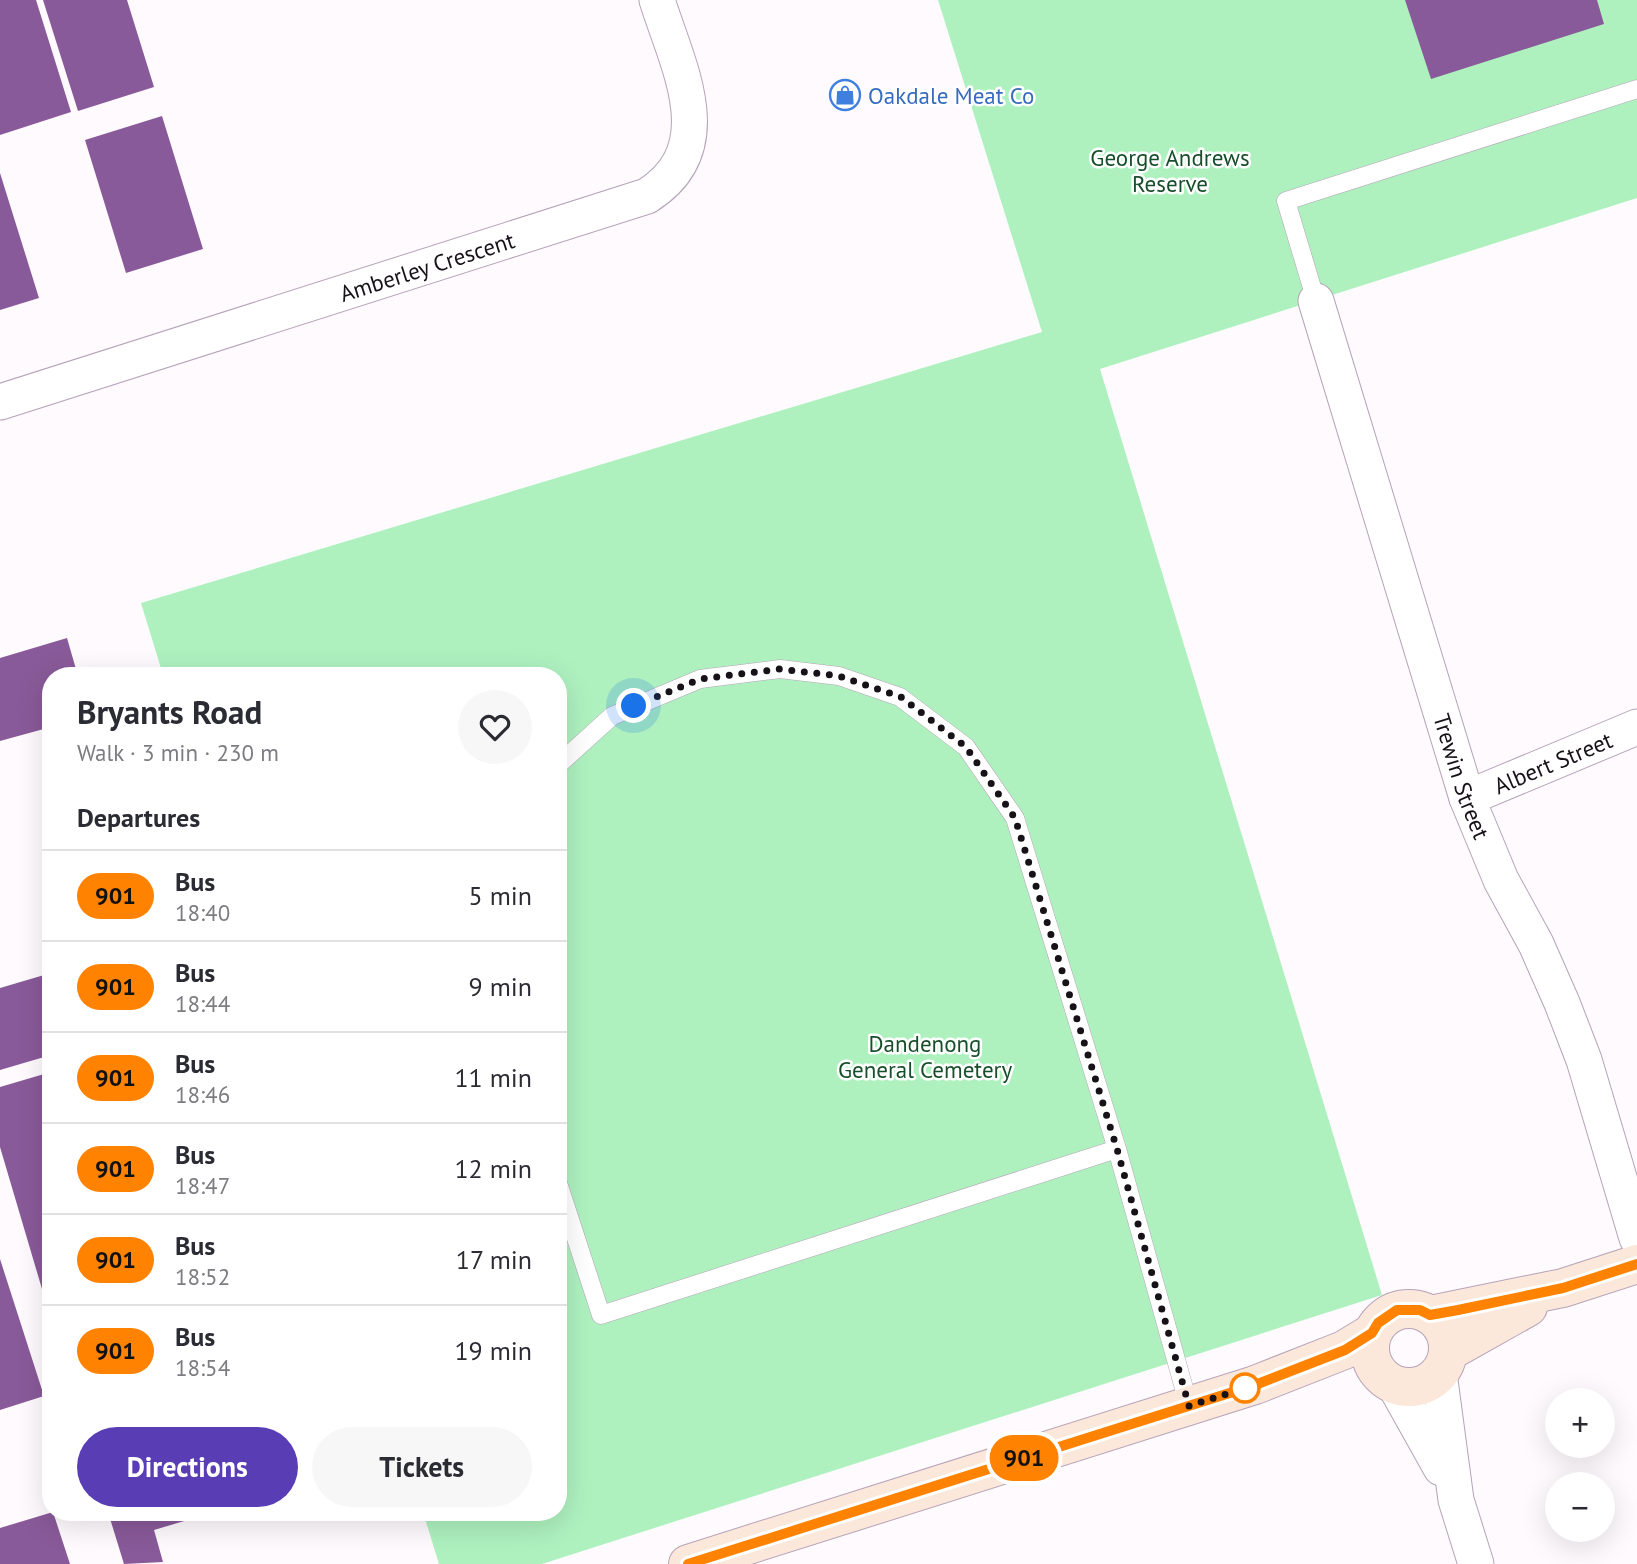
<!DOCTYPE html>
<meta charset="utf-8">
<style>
body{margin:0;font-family:"PT Sans",sans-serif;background:#f7f7f7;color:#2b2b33;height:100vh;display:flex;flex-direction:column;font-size:26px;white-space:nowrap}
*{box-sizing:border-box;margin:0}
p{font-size:23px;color:#7c7c81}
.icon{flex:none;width:38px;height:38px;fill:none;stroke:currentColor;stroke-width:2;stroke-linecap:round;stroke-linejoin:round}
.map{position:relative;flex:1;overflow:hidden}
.sheet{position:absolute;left:42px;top:667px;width:525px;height:854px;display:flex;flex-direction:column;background:#fff;border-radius:28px;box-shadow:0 7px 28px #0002}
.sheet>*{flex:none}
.badge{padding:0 14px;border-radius:23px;font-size:24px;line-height:46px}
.buttons{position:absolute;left:1545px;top:1388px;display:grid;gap:14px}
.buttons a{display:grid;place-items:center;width:70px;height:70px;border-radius:50%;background:#fff;box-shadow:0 7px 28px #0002;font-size:35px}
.you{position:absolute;width:35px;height:35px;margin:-18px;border:5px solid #fff;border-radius:50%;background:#1a73e8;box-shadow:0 0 0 10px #1a73e833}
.map>.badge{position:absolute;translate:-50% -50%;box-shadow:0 0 0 4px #fff}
h2{padding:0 35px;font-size:26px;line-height:63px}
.round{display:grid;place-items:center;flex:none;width:74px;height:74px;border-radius:37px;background:#f7f7f7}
.overview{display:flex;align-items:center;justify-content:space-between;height:119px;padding:0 35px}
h1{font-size:33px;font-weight:700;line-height:52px}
.action{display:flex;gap:14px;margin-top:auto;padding:14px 35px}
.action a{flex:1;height:80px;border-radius:42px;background:#593db5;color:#fff;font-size:28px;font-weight:700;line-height:80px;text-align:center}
.action a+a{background:#f7f7f7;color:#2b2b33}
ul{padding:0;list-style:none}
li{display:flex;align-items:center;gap:21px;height:91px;padding:0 35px;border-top:2px solid #e1e1e2}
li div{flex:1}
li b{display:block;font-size:26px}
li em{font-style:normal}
li .badge{min-width:77px;font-weight:700;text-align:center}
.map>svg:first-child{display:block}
.green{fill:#aef1bf}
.building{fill:#895a99}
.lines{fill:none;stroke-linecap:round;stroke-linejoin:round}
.lane-casing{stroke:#b6a3b9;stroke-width:19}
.street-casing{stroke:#b6a3b9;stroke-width:37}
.secondary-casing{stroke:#b6a3b9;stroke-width:40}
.lane{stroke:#fff;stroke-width:18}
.street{stroke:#fff;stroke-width:35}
.secondary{stroke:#fce8da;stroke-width:38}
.line-casing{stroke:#fff;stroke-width:16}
.line{stroke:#ff8200;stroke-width:10}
.walk{stroke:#171118;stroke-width:7;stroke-dasharray:0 12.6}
.stop-dot{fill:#fff;stroke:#ff8200;stroke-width:3.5}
.labels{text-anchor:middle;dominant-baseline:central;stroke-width:5;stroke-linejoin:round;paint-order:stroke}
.shop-label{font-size:23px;fill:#366cbe;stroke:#fff;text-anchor:start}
.park-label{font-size:23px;fill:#184f2b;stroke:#fff}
.street-label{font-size:23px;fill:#171118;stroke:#fff}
</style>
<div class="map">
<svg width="1637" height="1564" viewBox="0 0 1637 1564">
<rect width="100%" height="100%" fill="#fefafe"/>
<path class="green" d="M938,0H1637V198L1100,369L1382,1295L542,1564H439L423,1512H558V676L163,675L141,603L1042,332Z"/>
<path class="building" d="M0,0H36L71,112L0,135Z
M43,0H127L154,87L78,111Z
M1405,0H1597L1604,24L1431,79Z
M162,116L203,249L126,273L85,140Z
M0,173L39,298L0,310Z
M67,638L78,676H51V727L0,741V658Z
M150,668L152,676H126V675Z
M51,973V1055L0,1070V988Z
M51,1072V1316H50L0,1147V1087Z
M0,1259L44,1396L0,1410Z
M53,1512L70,1564H0V1528Z
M108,1512H211V1513L154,1530L163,1562L124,1564Z"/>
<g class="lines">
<g class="lane-casing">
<path id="lane" d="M1316,301L1286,201L1637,89
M558,765L612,716L700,679L780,669L839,676L900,697L966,747L1015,818L1117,1149L1189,1406
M558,1183L601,1315L1117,1149"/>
</g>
<g class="street-casing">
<g id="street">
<path id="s1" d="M1316,301L1467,798L1501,880L1536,944L1562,1003L1584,1060L1637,1238"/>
<path id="s2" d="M0,402L647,196C723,148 678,67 657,0"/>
<path id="s3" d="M1467,798L1637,727"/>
<path d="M1439,1373L1456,1500L1476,1564"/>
<path d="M1394,1384L1441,1468"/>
</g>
</g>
<g class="secondary-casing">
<path id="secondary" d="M1370 1348a39 39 0 1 1 78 0a39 39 0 1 1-78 0Z
M1430,1315L1563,1288L1637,1264
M1448,1352L1528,1307
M688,1564L1255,1385L1344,1350L1372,1333"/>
</g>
<use href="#lane" class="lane"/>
<use href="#street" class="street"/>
<use href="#secondary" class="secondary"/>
</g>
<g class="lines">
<g class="line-casing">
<path id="line" d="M688,1564L1255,1385L1345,1350L1372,1333L1378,1323L1397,1310H1420L1430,1315L1458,1310L1563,1288L1637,1264"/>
</g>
<use href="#line" class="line"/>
<path class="walk" d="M634,706L700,679L780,669L839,676L901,697L966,747L1015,818L1117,1149L1189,1406L1245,1388"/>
</g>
<defs>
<g id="shop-ring" transform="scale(1.575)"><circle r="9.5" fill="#fff" stroke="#3f7fe0" stroke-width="1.5"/><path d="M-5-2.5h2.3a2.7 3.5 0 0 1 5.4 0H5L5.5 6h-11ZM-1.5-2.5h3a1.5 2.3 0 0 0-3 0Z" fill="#3f7fe0"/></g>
</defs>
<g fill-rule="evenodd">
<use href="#shop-ring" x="845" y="95"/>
</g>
<circle class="stop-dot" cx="1245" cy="1388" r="14"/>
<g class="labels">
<g class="shop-label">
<text x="868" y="95">Oakdale Meat Co</text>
</g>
<g class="park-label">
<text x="1170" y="157">George Andrews<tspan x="1170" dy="26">Reserve</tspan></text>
<text x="925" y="1043">Dandenong<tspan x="925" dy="26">General Cemetery</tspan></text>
</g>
<g class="street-label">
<text stroke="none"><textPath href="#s2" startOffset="448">Amberley Crescent</textPath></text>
<text stroke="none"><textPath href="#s3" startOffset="93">Albert Street</textPath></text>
<text stroke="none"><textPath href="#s1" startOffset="497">Trewin Street</textPath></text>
</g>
</g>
</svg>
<div class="buttons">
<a>+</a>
<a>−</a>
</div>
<div class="you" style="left:634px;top:706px"></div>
<b class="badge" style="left:1024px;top:1458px;background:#ff8200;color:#111">901</b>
<section class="sheet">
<div class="overview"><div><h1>Bryants Road</h1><p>Walk · 3 min · 230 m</p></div><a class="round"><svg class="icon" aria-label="heart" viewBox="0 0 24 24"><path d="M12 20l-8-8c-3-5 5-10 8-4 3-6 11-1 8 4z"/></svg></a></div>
<h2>Departures</h2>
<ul>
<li><span class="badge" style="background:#ff8200;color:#111">901</span><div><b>Bus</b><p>18:40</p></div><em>5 min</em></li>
<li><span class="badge" style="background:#ff8200;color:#111">901</span><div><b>Bus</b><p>18:44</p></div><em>9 min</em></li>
<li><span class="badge" style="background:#ff8200;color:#111">901</span><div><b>Bus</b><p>18:46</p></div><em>11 min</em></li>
<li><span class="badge" style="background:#ff8200;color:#111">901</span><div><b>Bus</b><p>18:47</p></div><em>12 min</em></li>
<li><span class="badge" style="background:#ff8200;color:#111">901</span><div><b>Bus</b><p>18:52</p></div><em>17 min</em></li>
<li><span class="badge" style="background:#ff8200;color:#111">901</span><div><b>Bus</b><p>18:54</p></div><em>19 min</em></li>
</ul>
<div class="action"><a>Directions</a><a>Tickets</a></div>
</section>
</div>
